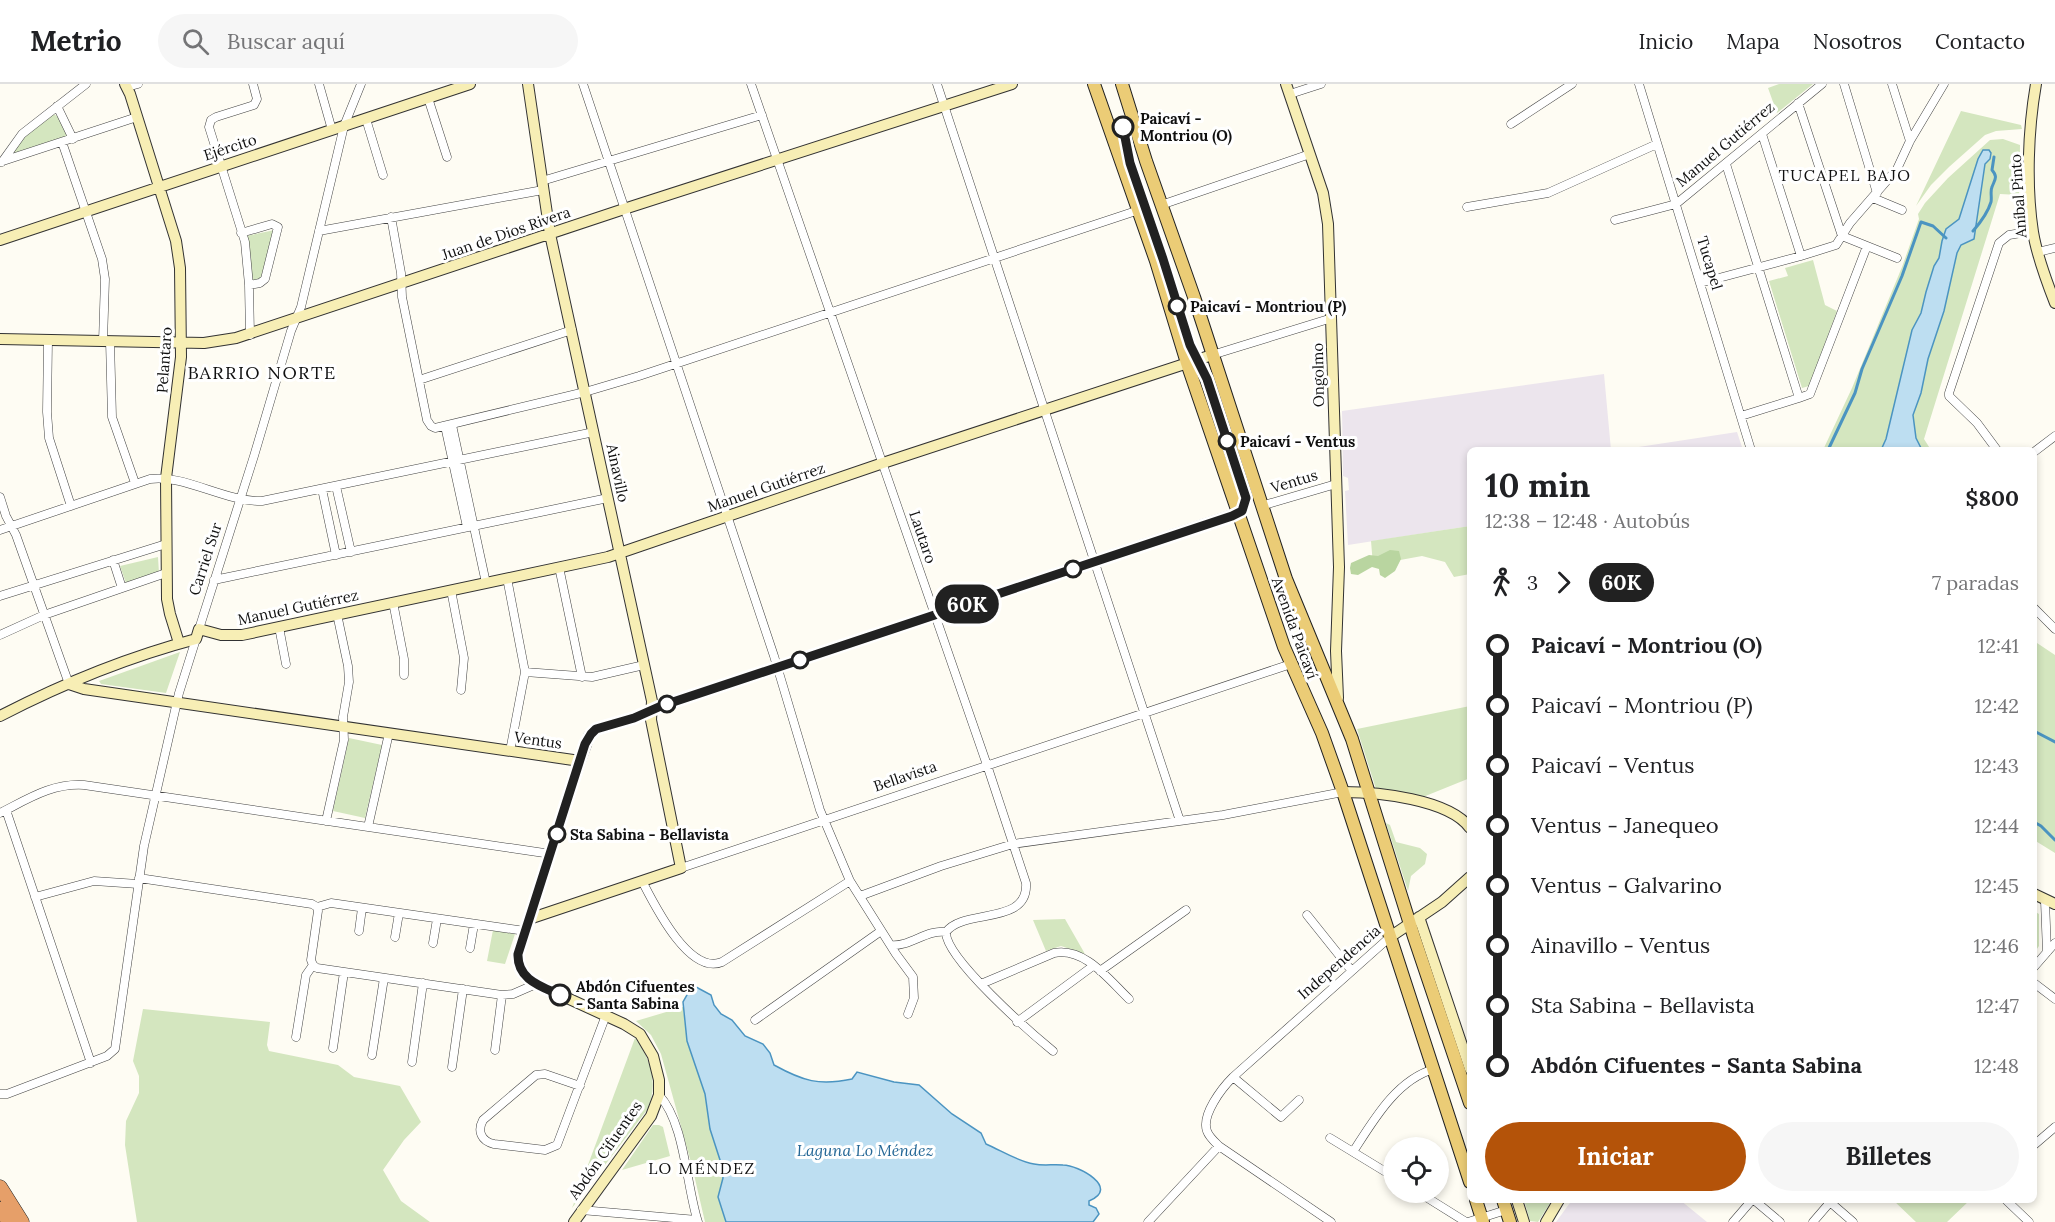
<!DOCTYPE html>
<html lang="es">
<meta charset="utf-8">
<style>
body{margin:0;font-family:Lora,serif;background:#f6f6f6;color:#202124;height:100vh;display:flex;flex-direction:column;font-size:22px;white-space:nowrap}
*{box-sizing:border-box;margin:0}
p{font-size:20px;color:#757577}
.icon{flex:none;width:33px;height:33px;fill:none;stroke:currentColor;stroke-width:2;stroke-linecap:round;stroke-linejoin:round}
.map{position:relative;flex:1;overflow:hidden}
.sheet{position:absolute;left:1467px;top:363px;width:570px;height:756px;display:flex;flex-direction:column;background:#fff;border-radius:9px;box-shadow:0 3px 9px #0003}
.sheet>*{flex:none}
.badge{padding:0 12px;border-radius:20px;font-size:21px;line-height:39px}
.tools{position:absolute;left:1383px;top:1053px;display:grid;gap:12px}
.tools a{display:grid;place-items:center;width:66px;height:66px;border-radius:50%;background:#fff;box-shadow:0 3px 9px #0003;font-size:30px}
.map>.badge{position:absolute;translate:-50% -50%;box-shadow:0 0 0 3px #fff}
.legs{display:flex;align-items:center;gap:9px;height:66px;padding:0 18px;font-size:20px}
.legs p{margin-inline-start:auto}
.overview{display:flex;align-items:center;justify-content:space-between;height:102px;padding:0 18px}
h1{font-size:33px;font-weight:700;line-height:45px}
.primary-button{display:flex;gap:12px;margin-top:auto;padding:12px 18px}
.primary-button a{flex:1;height:69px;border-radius:36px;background:#b45309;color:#fff;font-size:24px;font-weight:700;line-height:69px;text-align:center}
.primary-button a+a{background:#f6f6f6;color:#202124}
ul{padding:0 18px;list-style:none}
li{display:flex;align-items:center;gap:21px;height:60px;font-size:22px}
li i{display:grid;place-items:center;width:9px;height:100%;margin:0 8px;background:currentColor}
li i::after{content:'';width:15px;height:15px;margin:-8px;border:4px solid;border-radius:50%;background:#fff}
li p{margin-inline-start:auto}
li:first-child i{background:linear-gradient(#0000 50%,currentColor 0)}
li:last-child i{background:linear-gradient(currentColor 50%,#0000 0)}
header{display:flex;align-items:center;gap:36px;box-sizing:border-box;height:84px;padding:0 30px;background:#fff;border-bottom:2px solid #e0e0e0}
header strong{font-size:28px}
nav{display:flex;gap:33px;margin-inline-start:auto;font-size:21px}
.search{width:420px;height:54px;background:#f6f6f6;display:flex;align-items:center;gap:15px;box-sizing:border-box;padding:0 21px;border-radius:33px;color:#757577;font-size:22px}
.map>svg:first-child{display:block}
.industrial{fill:#ece5ed}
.green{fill:#d4e6bf}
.forest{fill:#b9d5a0}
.water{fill:#bddef1;stroke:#4b94c1;stroke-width:1.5}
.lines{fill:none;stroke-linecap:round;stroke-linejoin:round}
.stream{stroke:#4b94c1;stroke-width:3}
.street-casing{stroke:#434343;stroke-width:9}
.secondary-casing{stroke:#323232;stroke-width:12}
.primary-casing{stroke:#212121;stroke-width:14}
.highway-casing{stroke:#212121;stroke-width:15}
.street{stroke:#fff;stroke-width:8}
.secondary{stroke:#f7eeb5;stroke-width:10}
.primary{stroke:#ebcc76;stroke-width:12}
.highway{stroke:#e69f69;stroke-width:14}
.line-1-casing{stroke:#fff;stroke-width:14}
.line-1{stroke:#212121;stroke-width:9}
.stop-1-dot{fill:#fff;stroke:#212121;stroke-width:3}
.labels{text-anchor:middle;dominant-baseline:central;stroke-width:6;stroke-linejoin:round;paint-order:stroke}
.stop-label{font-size:15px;font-weight:bold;fill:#101010;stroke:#fff;text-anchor:start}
.street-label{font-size:15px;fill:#101010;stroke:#fff}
.neighbourhood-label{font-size:16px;letter-spacing:1.5px;fill:#101010;stroke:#fff}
.water-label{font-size:16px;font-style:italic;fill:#246796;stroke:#fff}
.quarter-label{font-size:18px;letter-spacing:1.5px;fill:#101010;stroke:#fff}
</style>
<header>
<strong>Metrio</strong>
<div class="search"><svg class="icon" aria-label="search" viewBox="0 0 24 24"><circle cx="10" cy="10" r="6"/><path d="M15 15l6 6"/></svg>Buscar aquí</div>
<nav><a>Inicio</a><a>Mapa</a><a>Nosotros</a><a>Contacto</a></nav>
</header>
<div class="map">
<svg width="2055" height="1138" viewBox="0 0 2055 1138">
<rect width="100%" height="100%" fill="#fefcf3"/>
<path class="industrial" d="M1604,290L1611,366H1470V442L1348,461L1345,407L1349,406L1348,394L1343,392L1342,327Z
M1737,348L1743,366H1619Z
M1572,1116H1680L1707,1138H1556Z"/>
<path class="green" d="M1779,0H1813L1777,29L1768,4Z
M1961,27L2021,41L2022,45L1996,47L1985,51L1949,83L1931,101L1916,122Z
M53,30L57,32L68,49L66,54L11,72L20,55Z
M2003,55L2020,61L2019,111L2000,110L1924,355L1931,366H1823L1852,304L1902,183L1919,135L1918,130L1925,119L1948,94L1990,56Z
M275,146L261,195L254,197L251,194L246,152Z
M1813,176L1825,221L1837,227L1809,302L1802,304L1769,197L1788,192L1785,184Z
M1470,442V490L1454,493L1445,478L1422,472L1373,481L1371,457Z
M158,473L159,489L126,499L120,482Z
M2034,557L2055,571V769L2034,756Z
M180,568L166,609L101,600L99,597Z
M1470,622V694L1423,713L1376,705L1357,645Z
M349,654L382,661L365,734L333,727Z
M1386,739L1390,741L1396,758L1420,764L1427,770L1425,780L1411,792L1408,807Z
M2034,827L2039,830V862L2034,869Z
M1065,835L1085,870L1061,862L1046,867L1033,836Z
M493,846L515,850L505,880L487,877Z
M683,923L687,957L705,1010L710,1045L720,1076L723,1094L718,1113L726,1138H705L692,1082L661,970L651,951L636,937Z
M143,925L270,938L267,961L269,967L338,981L354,993L400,1002L421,1038L404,1056L383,1086L401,1117L430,1138H137L125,1061L126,1037L139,1009V992L133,977Z
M635,954C651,975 659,1001 647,1026L572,1124Z
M653,1041H659L663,1043L670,1072L622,1086Z
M1524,1116H1552L1538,1138L1530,1137Z
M1893,1116H1970L1947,1138H1916Z"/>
<path class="forest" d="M1390,466L1399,467L1401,475L1395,487L1385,494L1380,491L1379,485L1372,483L1358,491L1351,490L1350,484L1351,479L1369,471L1378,472Z"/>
<path class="water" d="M1983,66H1989L1991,69L1990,75L1985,80L1974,155L1961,161L1957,169L1944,227L1928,275L1921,309L1913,331L1916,354L1922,366H1881L1886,355L1912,246L1921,229L1926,208L1934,182L1939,174L1942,157L1946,145L1959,135L1978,75Z
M696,903L711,911L714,921L721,930L732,936L745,952L763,960L770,969L774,981C803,997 819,1002 852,995L857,988L894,998L919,1001L952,1030L981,1049L986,1060C1002,1067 1017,1077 1034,1080C1044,1082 1053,1080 1063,1081C1078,1081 1121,1104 1089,1117V1121L1096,1124L1099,1130L1093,1138H726L718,1113L723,1094L720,1076L710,1045L705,1010L687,957L683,918L691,904Z"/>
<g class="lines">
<path class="stream" d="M1973,147C1980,139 1988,128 1991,118C1992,113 1990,107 1992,103C1995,95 1998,93 1992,86L1994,73
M1828,366L1855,309L1862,285L1902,192L1921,138L1933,142L1946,154
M2034,647L2055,658
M2034,738L2041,742L2055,756"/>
<g class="street-casing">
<path id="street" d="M319,0L332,46
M583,0L774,572L820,726L850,797L896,870L913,893L914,914L908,930
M751,0L987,681L1026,799C1029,842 963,824 946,848C927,845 910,863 891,861
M937,0L1180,737
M1639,0L1751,366
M1844,0L1877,109
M1892,0L1910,57
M127,3L138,0
M1290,10L1321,0
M428,14L447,73
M1798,19L1842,152L1897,174
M57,22L73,55
M366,35L383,91
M1511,40L1572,0
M1762,50L1801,172
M62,58L102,175L105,195L103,257
M0,78L137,33
M2,78L22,50L86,0
M1726,80L1799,314L1741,332
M542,97L762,31
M1873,114L1902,126
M1161,121L1310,70
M1467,123L1548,109L1657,60
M391,133L401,189L402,213L427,336L431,342L435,344L585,308L639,292L1139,126
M1615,136L1676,120L1822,0
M319,147L543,106
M241,149L272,140L278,143L265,195L260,199L249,201
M2038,168L2055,164
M1700,199L1801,172L1836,161L1850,139L1897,85L1910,57L1944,0
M250,251L249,201L245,158L209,43L211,36L216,33L254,21L257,15L253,0
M48,256L47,328L49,354L71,422
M110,257L112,333L135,399
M1212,271L1332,234
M419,296L572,246
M1799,314L1810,310L1867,162
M452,341L486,499
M445,342L467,443
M1997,366L1977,339L1949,312V309L1999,159L2009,151L2033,147
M2034,368L2055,352
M336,402L351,468
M322,405L336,471
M0,413L6,432L16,451L69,600
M1261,422L1336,400
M0,446L150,395C184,390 225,418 262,417L594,348
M113,476L122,504
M559,483L582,593
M507,494L525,588L510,667
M214,496L608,414
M451,506L464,574L461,606
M0,512L166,460
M393,518L404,575V591
M2034,524L2055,545
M279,543L286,580
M199,545L254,372L291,247L301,223L344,42L361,0
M0,551L44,531L166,489
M525,588L592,593L644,581
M6,726L91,979
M0,729C28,715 52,699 84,701L551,770
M326,737L344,656L343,633L349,598L348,582L337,530
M368,743L389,649
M681,784L1291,580
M139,794L312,820L317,823
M642,797C654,820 689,892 722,878L850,797
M860,812L941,782L1013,760L1223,731L1343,708
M35,813L94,797L138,800
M2045,817L2047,868
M317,823L331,819L525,847
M1307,831L1351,886
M359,847L362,824
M946,848C945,874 1031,949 1053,967
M395,853L399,829
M433,859L437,835
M470,864L474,840
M313,881L317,884L502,911L513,910L536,900
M313,881L311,876L318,827L317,823
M2034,883L2055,859
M1100,887L1186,826
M2034,899L2055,915
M981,900L1054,869C1085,863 1109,896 1129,915
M755,936L881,847
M1017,938L1093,882
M296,953L306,891L313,881
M333,964L344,888
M495,966L502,911
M372,971L384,894
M412,978L423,899
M452,983L463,905
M1233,993L1281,1033L1299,1016
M580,1002L545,990L536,991L483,1036C477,1047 481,1057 494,1060L545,1066L557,1061L606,931
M0,1010H7L107,972L115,965L144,762L179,609L196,555
M659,1011C685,1039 686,1101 698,1138
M1330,1054L1394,1093
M2034,1061L2055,1043
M1353,1068C1373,1037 1396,996 1434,985
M1418,1108L1466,1138
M1754,1116L1780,1138
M2006,1116L2029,1138
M1830,1118L1853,1138
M581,1126L697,1136
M1148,1138L1219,1062
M1331,1138L1219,1062C1215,1058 1209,1053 1207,1047C1201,1031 1222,1004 1233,993L1390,853
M1468,1138L1506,1126
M1733,1138L1752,1116
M1813,1138L1832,1116"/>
</g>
<g class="secondary-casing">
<path id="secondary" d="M125,0L130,10L176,157L180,184L181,273L166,394L167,515L170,530L179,559
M528,0L550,150L652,617L651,636L681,784L529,835
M1286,0L1323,109L1328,140L1339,483L1336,567L1338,614
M2036,0C2028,46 2026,102 2033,148C2037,172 2046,196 2055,219
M0,156L470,0
M0,255L204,259L236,254L624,125L1012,0
M69,600L84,605L580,677
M0,632C62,600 128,573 196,555L199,545L221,551H242L608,473L883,379L1212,271
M1343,708C1377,708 1449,715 1470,744
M2034,810L2055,820
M1419,833L1470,985
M1390,853L1442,818L1470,793
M1517,1116L1524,1138
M574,1138L651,1032L659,1011V996L653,972L640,950L624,940L530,897C521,889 516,879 519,866L580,677L589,652L596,645L634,634L661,622L1239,429
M1546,1138L1559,1116"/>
</g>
<g class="primary-casing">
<path id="primary" d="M1094,0L1156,177L1187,279L1284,563L1322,649L1343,708L1470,1098
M1122,0L1146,77L1194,213L1286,495L1352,655L1414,853L1470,1019
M1476,1116L1483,1138
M1503,1116L1510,1138"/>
</g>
<g class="highway-casing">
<path id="highway" d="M0,1103L22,1138
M0,1125L9,1138"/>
</g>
<use href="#street" class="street"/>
<use href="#secondary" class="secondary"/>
<use href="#primary" class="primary"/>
<use href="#highway" class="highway"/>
</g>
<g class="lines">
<g class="line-1-casing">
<path id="line-1" d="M560,911C540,902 517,895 518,870L585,660L591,650L596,645L634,634L661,622L1232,432L1242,427L1246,414L1207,295L1190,261L1163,175L1130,79L1123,43"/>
</g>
<use href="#line-1" class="line-1"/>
</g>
<g class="stop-1-dot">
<circle cx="1123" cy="43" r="10"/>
<circle cx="1177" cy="222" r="8"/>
<circle cx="1227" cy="357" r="8"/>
<circle cx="1073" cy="485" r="8"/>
<circle cx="800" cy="576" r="8"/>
<circle cx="667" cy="620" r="8"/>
<circle cx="557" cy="750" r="8"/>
<circle cx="560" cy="911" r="10"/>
</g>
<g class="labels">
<g class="stop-label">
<text x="1140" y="34">Paicaví -<tspan x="1140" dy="17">Montriou (O)</tspan></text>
<text x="1190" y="222">Paicaví - Montriou (P)</text>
<text x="1240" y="357">Paicaví - Ventus</text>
<text x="570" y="750">Sta Sabina - Bellavista</text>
<text x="576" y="902">Abdón Cifuentes<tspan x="576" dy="17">- Santa Sabina</tspan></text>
</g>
<g class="street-label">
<text transform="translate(1725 60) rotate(-40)">Manuel Gutiérrez</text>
<text transform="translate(230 63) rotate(-18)">Ejército</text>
<text transform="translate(2018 112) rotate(-94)">Aníbal Pinto</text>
<text transform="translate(506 149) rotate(-19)">Juan de Dios Rivera</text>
<text transform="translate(1710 179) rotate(73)">Tucapel</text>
<text transform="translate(164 276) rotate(-86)">Pelantaro</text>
<text transform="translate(1318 291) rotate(-91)">Ongolmo</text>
<text transform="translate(618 389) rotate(78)">Ainavillo</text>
<text transform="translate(1294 397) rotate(-17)">Ventus</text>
<text transform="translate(766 403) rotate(-19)">Manuel Gutiérrez</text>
<text transform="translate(923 453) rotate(71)">Lautaro</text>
<text transform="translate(205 475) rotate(-72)">Carriel Sur</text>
<text transform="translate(298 523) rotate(-12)">Manuel Gutiérrez</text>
<text transform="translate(1295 544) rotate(70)">Avenida Paicaví</text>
<text transform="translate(538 656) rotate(8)">Ventus</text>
<text transform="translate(905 692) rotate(-19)">Bellavista</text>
<text transform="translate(1339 878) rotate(-41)">Independencia</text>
<text transform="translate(605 1066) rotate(-55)">Abdón Cifuentes</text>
</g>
<g class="neighbourhood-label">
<text x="1845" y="91">TUCAPEL BAJO</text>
<text x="702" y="1084">LO MÉNDEZ</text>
</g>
<g class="water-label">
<text x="865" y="1066">Laguna Lo Méndez</text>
</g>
<g class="quarter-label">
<text x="262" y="288">BARRIO NORTE</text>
</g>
</g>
</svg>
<div class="tools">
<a><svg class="icon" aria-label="locate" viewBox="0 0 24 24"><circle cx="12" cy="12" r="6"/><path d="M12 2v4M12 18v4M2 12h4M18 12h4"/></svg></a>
</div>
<b class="badge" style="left:967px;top:520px;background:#212121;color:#fff">60K</b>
<section class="sheet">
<div class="overview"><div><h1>10 min</h1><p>12:38 – 12:48 · Autobús</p></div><b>$800</b></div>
<div class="legs"><svg class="icon" aria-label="walk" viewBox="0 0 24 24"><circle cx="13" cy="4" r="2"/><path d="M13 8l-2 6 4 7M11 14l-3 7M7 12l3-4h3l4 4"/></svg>3<svg class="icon" aria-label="forward" viewBox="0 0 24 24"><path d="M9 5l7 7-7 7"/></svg><b class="badge" style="background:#212121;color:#fff">60K</b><p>7 paradas</p></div>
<ul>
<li><i style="color:#212121"></i><b>Paicaví - Montriou (O)</b><p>12:41</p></li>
<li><i style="color:#212121"></i><span>Paicaví - Montriou (P)</span><p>12:42</p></li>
<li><i style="color:#212121"></i><span>Paicaví - Ventus</span><p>12:43</p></li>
<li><i style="color:#212121"></i><span>Ventus - Janequeo</span><p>12:44</p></li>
<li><i style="color:#212121"></i><span>Ventus - Galvarino</span><p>12:45</p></li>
<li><i style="color:#212121"></i><span>Ainavillo - Ventus</span><p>12:46</p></li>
<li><i style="color:#212121"></i><span>Sta Sabina - Bellavista</span><p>12:47</p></li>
<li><i style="color:#212121"></i><b>Abdón Cifuentes - Santa Sabina</b><p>12:48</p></li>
</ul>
<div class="primary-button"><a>Iniciar</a><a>Billetes</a></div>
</section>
</div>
